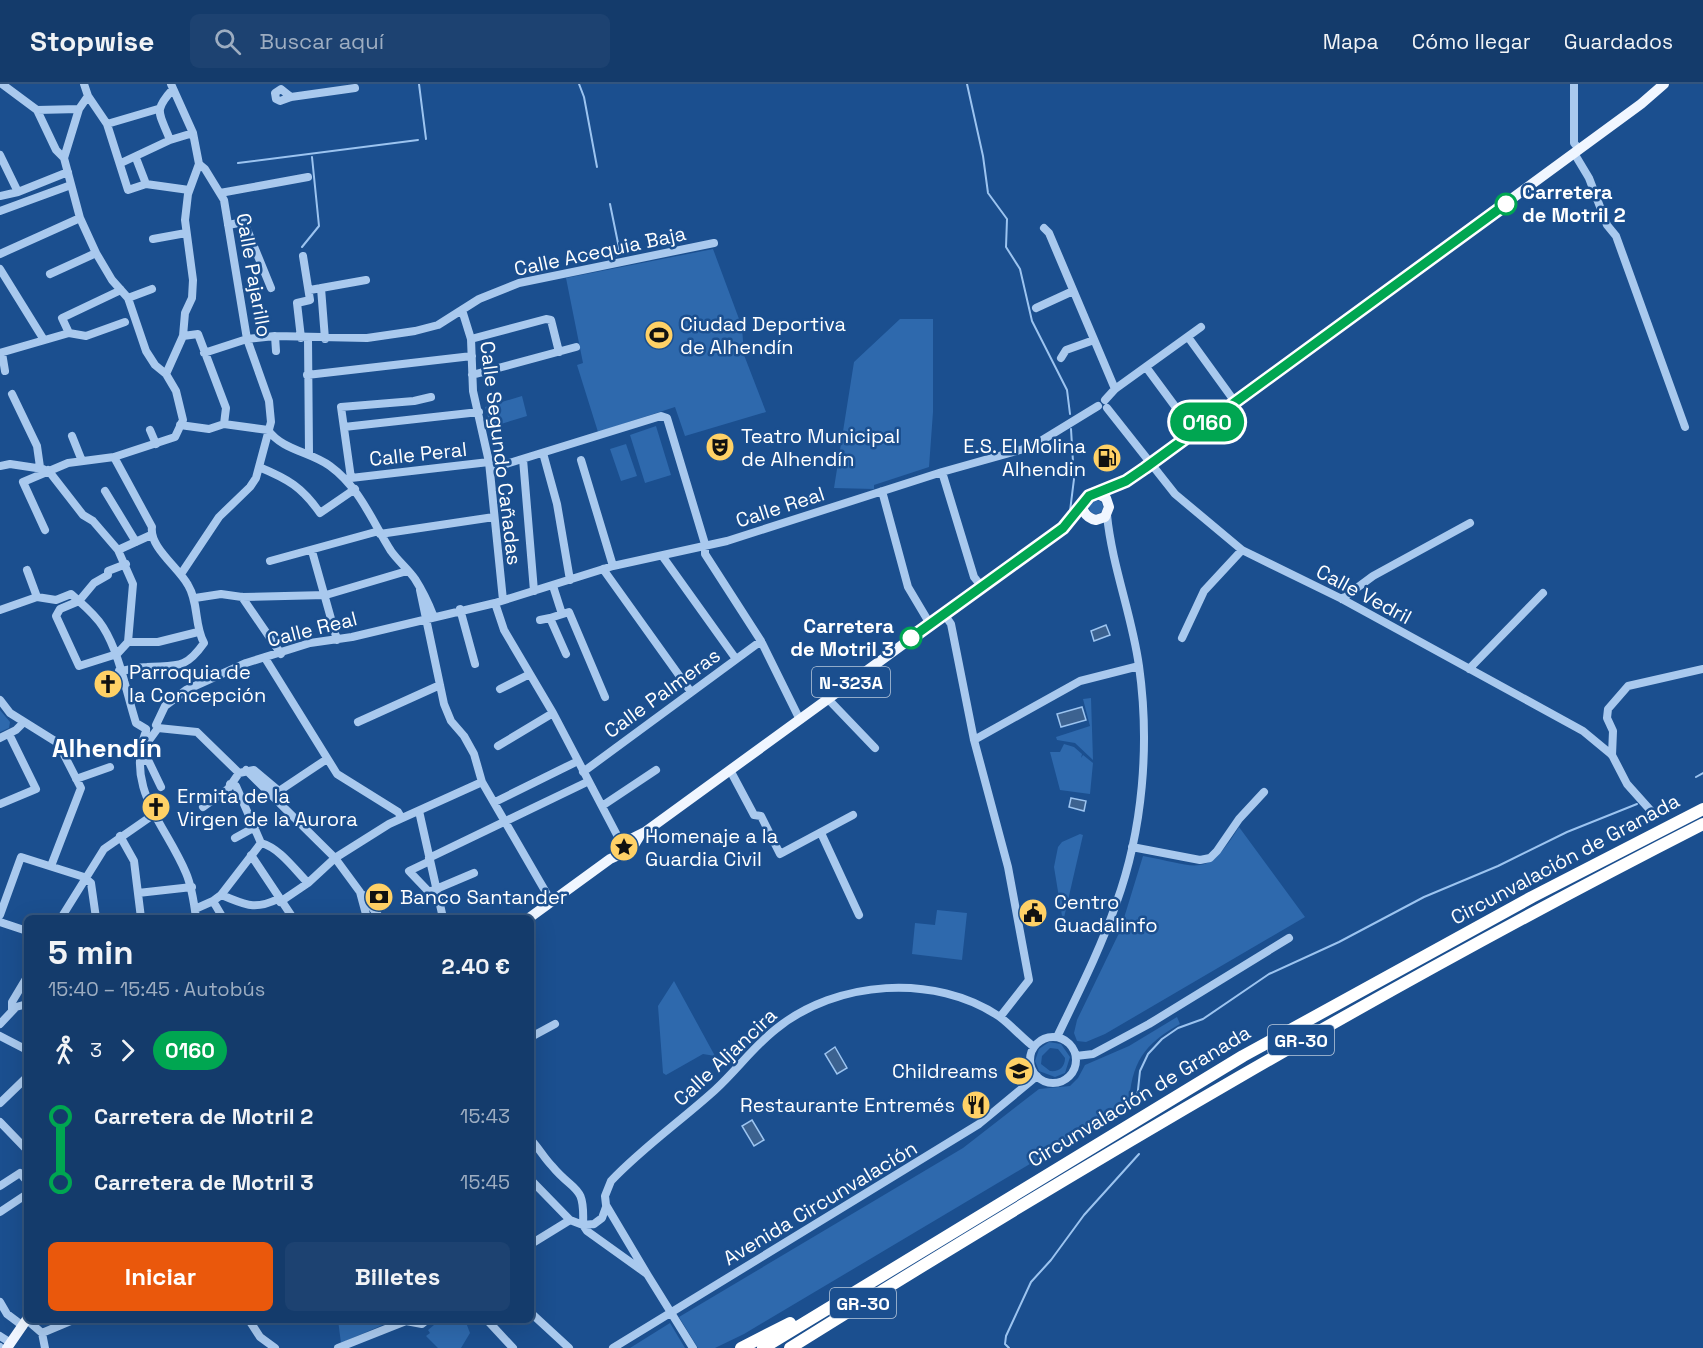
<!DOCTYPE html>
<html lang="es">
<meta charset="utf-8">
<style>
body{margin:0;font-family:"Space Grotesk",sans-serif;background:#1d4271;color:#f1f3f6;height:100vh;display:flex;flex-direction:column;font-size:22px;white-space:nowrap}
*{box-sizing:border-box;margin:0}
p{font-size:20px;color:#9dadc1}
.icon{flex:none;width:33px;height:33px;fill:none;stroke:currentColor;stroke-width:2;stroke-linecap:round;stroke-linejoin:round}
.map{position:relative;flex:1;overflow:hidden}
.sheet{position:absolute;left:24px;top:831px;width:510px;height:408px;display:flex;flex-direction:column;background:#143b6b;border-radius:9px;box-shadow:0 6px 24px #0002,0 0 0 2px #33557e}
.sheet>*{flex:none}
.badge{padding:0 12px;border-radius:20px;font-size:21px;line-height:39px}
.map>.badge{position:absolute;translate:-50% -50%;box-shadow:0 0 0 3px #fff}
.legs{display:flex;align-items:center;gap:9px;height:66px;padding:0 24px;font-size:20px}
.legs p{margin-inline-start:auto}
.head{display:flex;align-items:center;justify-content:space-between;height:102px;padding:0 24px}
h1{font-size:33px;font-weight:700;line-height:45px}
.button{display:flex;gap:12px;margin-top:auto;padding:12px 24px}
.button a{flex:1;height:69px;border-radius:9px;background:#ea580c;color:#fff;font-size:24px;font-weight:700;line-height:69px;text-align:center}
.button a+a{background:#1d4271;color:#f1f3f6}
ul{padding:0 24px;list-style:none}
li{display:flex;align-items:center;gap:21px;height:66px;font-size:22px}
li i{display:grid;place-items:center;width:9px;height:100%;margin:0 8px;background:currentColor}
li i::after{content:'';width:15px;height:15px;margin:-8px;border:4px solid;border-radius:50%;background:#143b6b}
li p{margin-inline-start:auto}
li:first-child i{background:linear-gradient(#0000 50%,currentColor 0)}
li:last-child i{background:linear-gradient(currentColor 50%,#0000 0)}
header{display:flex;align-items:center;gap:36px;box-sizing:border-box;height:84px;padding:0 30px;background:#143b6b;border-bottom:2px solid #33557e}
header strong{font-size:28px}
nav{display:flex;gap:33px;margin-inline-start:auto;font-size:21px}
.search{width:420px;height:54px;background:#1d4271;display:flex;align-items:center;gap:15px;box-sizing:border-box;padding:0 21px;border-radius:9px;color:#9dadc1;font-size:22px}
.map>svg:first-child{display:block}
.green{fill:#2e69ad;fill-rule:evenodd}
.water{fill:#3c6290;stroke:#9cc4f0;stroke-width:1.5}
.lines{fill:none;stroke-linecap:round;stroke-linejoin:round}
.stream{stroke:#9cc4f0;stroke-width:2}
.minor{stroke:#a9c9ee;stroke-width:8}
.major{stroke:#f0f6ff;stroke-width:10}
.highway{stroke:#fff;stroke-width:12}
.line-1-casing{stroke:#fff;stroke-width:14}
.line-1{stroke:#00a651;stroke-width:9}
.stop-1-dot{fill:#fff;stroke:#00a651;stroke-width:3}
.labels{text-anchor:middle;dominant-baseline:central;stroke-width:5;stroke-linejoin:round;paint-order:stroke}
.shield{fill:#1b4f8f;stroke:#bbcadd;stroke-width:1.5}
.shield-label{font-size:18px;font-weight:bold;fill:#fff}
.stop-label{font-size:20px;font-weight:bold;fill:#fff;stroke:#1b4f8f;text-anchor:start}
.street-label{font-size:20px;fill:#fff;stroke:#1b4f8f}
.poi-label{font-size:20px;fill:#fff;stroke:#1b4f8f;text-anchor:start}
.district-label{font-size:26px;font-weight:bold;fill:#fff;stroke:#1b4f8f}
</style>
<header>
<strong>Stopwise</strong>
<div class="search"><svg class="icon" aria-label="search" viewBox="0 0 24 24"><circle cx="10" cy="10" r="6"/><path d="M15 15l6 6"/></svg>Buscar aquí</div>
<nav><a>Mapa</a><a>Cómo llegar</a><a>Guardados</a></nav>
</header>
<div class="map">
<svg width="1703" height="1264" viewBox="0 0 1703 1264">
<rect width="100%" height="100%" fill="#1b4f8f"/>
<path class="green" d="M713,165L742,243L744,271L766,328L685,352L675,323L598,348L577,281L583,279L566,194Z
M900,235H933V328L929,383L874,401V405L834,404L854,278Z
M522,312L527,332L491,343L485,323Z
M656,342L671,391L645,399L630,351Z
M626,360L637,392L621,397L610,365Z
M1089 423a7 7 0 1 1 14 0a7 7 0 1 1-14 0Z
M1091,614L1093,676L1075,659L1057,656L1056,653L1090,642L1083,615Z
M0,626L10,638L9,644L0,648Z
M1064,660L1074,663L1082,670L1081,674L1083,671L1093,679L1090,710L1060,706L1050,668H1060Z
M1239,743L1305,833L1105,950L1086,958L1077,957L1074,949L1077,936L1120,847L1143,772C1199,782 1206,796 1239,743Z
M1080,750L1083,751L1063,838L1054,783L1058,763L1062,758Z
M937,826L967,829L962,876L912,870L915,839L935,841Z
M674,897L715,972L703,970L666,991L663,989L658,922Z
M1177,933L1180,940C1144,960 1131,979 1129,1021L744,1250L715,1264H698L679,1233L963,1064L1039,1005L1070,1002L1078,994L1085,981L1129,962Z
M1049,958L1061,960L1070,973L1065,989L1055,993L1039,987L1035,977L1039,965ZM1050,964L1058,965L1065,974C1065,983 1059,988 1050,987L1041,980L1042,972Z
M338,1236H386L385,1240L341,1259Z
M440,1236H465L470,1249L461,1264H438L426,1252L430,1249L428,1246Z
M670,1239L685,1264H630Z"/>
<path class="water" d="M1106,541L1110,551L1094,557L1091,547Z
M1082,623L1086,636L1061,643L1057,630Z
M1071,714L1086,717L1084,727L1069,723Z
M835,963L847,984L837,990L825,970Z
M752,1036L764,1056L754,1062L742,1042Z"/>
<g class="lines">
<path class="stream" d="M419,0L426,55
M579,0L584,13L597,83
M967,0L983,72L988,109L1007,135L1006,163L1020,185L1032,237L1067,306L1070,330
M238,79L418,56
M610,120L619,164L617,172
M302,163L319,142L312,73
M1070,427L1074,395L1071,345
M1696,693L1703,689
M1137,1015L1140,987L1148,970L1162,955L1178,944L1203,935L1269,890L1339,858L1424,813L1498,782L1567,748L1637,720
M1009,1264L1005,1260L1006,1252L1031,1198L1051,1176L1084,1131L1139,1070"/>
<path class="minor" d="M2,0L37,26
M84,0L88,12L107,40L128,106L146,100L136,74
M1574,0V59L1579,65
M291,13L281,5L275,9L276,15L280,17L291,13L355,4
M37,26L56,66L64,74
M37,26L79,25
M107,40L158,25
M170,56C160,29 152,28 173,5
M1574,69L1589,94L1607,141L1616,152L1685,343
M0,71L18,108
M121,79L170,56L193,49
M146,100L189,106
M220,109L308,93
M0,112L18,108L68,88
M0,127L71,101
M228,141L244,138L271,204
M1044,144L1049,149L1115,305
M153,155L186,149
M0,170L80,134
M0,185L44,256
M50,190L96,169
M321,204L325,255
M310,206L366,196
M128,214L152,205
M1036,224L1073,207
M462,226L471,255L473,307L489,378L503,516
M69,249L62,234L121,206
M183,252L198,250L226,324L224,340
M275,252L276,267
M1188,253L1235,318
M301,254L297,219L310,216L303,172
M308,255L309,369
M471,255L546,235L551,236L559,268
M0,269L69,249L86,252L125,238
M2,269L5,287
M204,269L247,255L275,252L367,254L415,247L438,241L479,215L519,199L714,159
M1061,274L1066,266L1094,256
M1146,283L1194,348
M166,290L183,252L185,229L192,214L193,196L185,136L188,110L199,80L193,49L171,0
M307,291L472,272
M472,291L576,263
M12,310L37,362L40,383
M1105,316L1115,305L1201,243
M1107,324L1175,410L1242,466L1342,515L1583,647L1612,671L1627,700L1652,728
M180,341L209,345L224,340L268,346C282,366 311,368 330,382C360,404 372,437 391,467C398,477 408,485 415,495C422,506 428,518 433,531
M344,343L479,328
M150,346L156,360
M72,352L82,377
M543,369L557,420L570,496
M114,373L152,443C149,463 178,483 188,501C199,519 194,541 204,559C185,586 177,581 147,583C138,583 128,586 119,587
M523,375L534,507
M581,376L613,482
M0,382L10,380L43,385
M259,383C288,395 302,403 320,429L355,405
M490,385L661,332L667,334L705,460V470L761,557L800,636
M48,386L83,431L93,437L118,466L133,500L128,558L117,570L79,582L56,532L60,525L79,517L94,499L108,491V487L126,480
M942,388L974,493L982,503
M351,394L489,378
M348,398L351,394L341,323L414,317L431,313
M105,407L136,458
M882,407L908,503L930,540
M45,446L23,398L68,379L114,373L175,353L183,336L176,307L166,290L155,281L146,267L128,214L112,196L96,169L80,134L64,74L79,25L88,12
M380,450L494,433
M118,466L151,451
M312,467L337,556
M663,473L736,575
M270,477L379,447
M603,485L691,608
M27,486L37,513
M181,490L219,433L250,403L256,394L271,338L269,317L247,255L224,116L205,85L199,80
M553,502L562,530
M420,506L444,620L451,637L464,652L474,670L482,698L551,817
M242,513L281,570
M195,514L221,510L242,513L326,511L407,487
M1342,515L1373,492L1470,439
M495,519L504,546L553,629L617,751V760
M460,525L475,580
M0,526L37,513L56,516L71,510C82,520 95,530 103,543C120,570 126,608 136,639L146,645
M944,530L951,540L974,656L1008,783L1029,896L1000,933
M540,536L550,534
M1182,554L1204,507L1242,466
M128,558H158L198,548
M566,570L550,534L569,528L605,613
M265,574L337,690L398,728L401,733
M1469,585L1543,509
M500,605L530,590
M828,615L875,664
M0,616L10,629L58,659L81,704L51,782
M358,638L440,601
M156,641L165,622L186,606L246,579L310,559L352,553L495,519L613,482L727,457L942,388L1031,363L1098,322
M158,644L197,648L239,689L254,686L279,707L327,675
M146,647C124,704 166,741 186,789C192,803 194,818 196,834
M0,654L16,646L24,638
M974,656L1080,597L1139,582
M498,662L553,629
M142,666L158,644
M1612,671L1613,647L1607,634L1608,625L1628,602L1703,585
M140,674L149,678L161,703
M246,686L335,774L360,808L367,834
M730,686L754,731L761,732L780,770L853,731
M583,688L761,557
M76,695L110,683
M230,700L236,702L261,759
M495,718L574,679
M0,720L36,705L9,650
M602,722L656,686
M203,723L228,705L239,689
M419,727L443,834
M821,749L859,831
M120,752L134,777L141,834
M235,754L255,743
M261,759C280,764 295,786 308,799
M1132,763L1200,776L1210,774L1217,767L1239,735L1264,708
M251,771L293,834
M429,774L585,699
M430,777L409,787L429,808L474,789
M138,809L192,803
M221,811C245,820 253,827 278,815
M363,811L380,834
M213,817L223,834
M280,818L308,799L335,774L389,740L482,698
M195,825L213,817L221,811L261,759
M0,831L21,773L84,793L91,799L96,834
M61,834L104,765L153,731
M0,838L27,847
M12,927V918L27,893
M0,940L16,923L27,920
M0,952L27,966
M531,953L555,940
M1057,953C1078,909 1100,866 1116,820C1143,746 1150,660 1139,582C1132,531 1112,482 1107,431
M1030 976a23 23 0 1 1 46 0a23 23 0 1 1-46 0Z
M1076,972L1093,970L1149,940L1289,854
M0,1019L27,993
M0,1038L27,1066
M531,1056C539,1064 544,1074 552,1082C574,1109 585,1099 583,1141L587,1147L647,1190L693,1264
M531,1096L570,1136
M0,1102L20,1089L27,1097
M0,1128L27,1110
M594,1140L602,1134L606,1123
M531,1160L570,1136L583,1141L594,1140
M647,1190L606,1121L605,1112L611,1097C642,1064 682,1036 715,1006C736,987 753,963 776,945C836,896 935,889 1000,933C1012,942 1022,954 1034,963
M0,1218L7,1230L23,1242
M531,1229L569,1264
M27,1236L42,1249L45,1264
M249,1236L260,1253L275,1264
M487,1236L513,1264
M42,1249L73,1236
M0,1252L11,1259
M0,1263L1,1264
M338,1264L406,1237L422,1240L427,1236
M613,1264L979,1040L1037,992"/>
<path class="major" d="M1098,410L1106,414L1109,423L1105,433L1096,436C1086,434 1078,424 1086,414C1090,410 1094,411 1099,409C1118,403 1135,391 1150,380L1641,20L1664,0
M629,756L645,748L1063,444L1083,421
M631,760L627,756H621L617,765L623,770L629,769L639,753
M529,834L610,775L621,770
M7,1264L27,1235"/>
<path class="highway" d="M741,1264L790,1239
M763,1264L1243,972L1532,813L1703,725
M790,1264C1088,1078 1389,900 1703,740"/>
</g>
<g class="lines">
<g class="line-1-casing">
<path id="line-1" d="M911,554L1063,444L1089,412L1126,397L1145,384L1506,120"/>
</g>
<use href="#line-1" class="line-1"/>
</g>
<defs>
<g id="stadium-disc" transform="scale(1.5)"><circle r="9.5" fill="#ffd166" stroke="#1b4f8f"/><path d="M0-5a6.5 5 0 1 0 0 10a6.5 5 0 1 0 0-10ZM-3.5-1.8h7v3.6h-7Z" fill="#111"/></g>
<g id="theatre-disc" transform="scale(1.5)"><circle r="9.5" fill="#ffd166" stroke="#1b4f8f"/><path d="M-5-5.5Q0-4 5-5.5V0Q5 5 0 6Q-5 5-5 0ZM-3.3-2.5H-1v1.5H-3.3ZM1-2.5H3.3v1.5H1ZM-2.8 1Q0 5.5 2.8 1Z" fill="#111"/></g>
<g id="fuel-disc" transform="scale(1.5)"><circle r="9.5" fill="#ffd166" stroke="#1b4f8f"/><path d="M-5.5-6h7V0h2V4h1.3V-2.5L3-4.5l.8-.8L6-3V5H2.5V1h-1V6h-7ZM-4.2-4.7v3.2H.2V-4.7Z" fill="#111"/></g>
<g id="church-disc" transform="scale(1.5)"><circle r="9.5" fill="#ffd166" stroke="#1b4f8f"/><path d="M-1.2-6h2.4v3.5h3.3v2.4h-3.3V6h-2.4V-.1h-3.3v-2.4h3.3Z" fill="#111"/></g>
<g id="sight-disc" transform="scale(1.5)"><circle r="9.5" fill="#ffd166" stroke="#1b4f8f"/><path d="M0-6L1.8-2.2L6-1.7L2.9 1.2L3.7 5.4L0 3.3L-3.7 5.4L-2.9 1.2L-6-1.7L-1.8-2.2Z" fill="#111"/></g>
<g id="bank-disc" transform="scale(1.5)"><circle r="9.5" fill="#ffd166" stroke="#1b4f8f"/><path d="M-6-4H6V4H-6ZM0-2.3a2.3 2.3 0 1 0 0 4.6a2.3 2.3 0 1 0 0-4.6Z" fill="#111"/></g>
<g id="civic-disc" transform="scale(1.5)"><circle r="9.5" fill="#ffd166" stroke="#1b4f8f"/><path d="M-.6-6.5H3V-4.5H.6V-3L4-1V1h2V6H-6V1h2V-1L-.6-3ZM-1.2 2.5V6h2.4V2.5Z" fill="#111"/></g>
<g id="school-disc" transform="scale(1.5)"><circle r="9.5" fill="#ffd166" stroke="#1b4f8f"/><path d="M0-5L7-2L0 1L-7-2ZM-4 1L0 2.5L4 1V4Q0 6-4 4Z" fill="#111"/></g>
<g id="restaurant-disc" transform="scale(1.5)"><circle r="9.5" fill="#ffd166" stroke="#1b4f8f"/><path d="M-5-6h1v4h1v-4h1v4h1v-4h1v5L-1.5 .5V6h-2V.5L-5-1ZM5-6V6H3V1.5H1.5Q1.5-4 5-6Z" fill="#111"/></g>
</defs>
<g fill-rule="evenodd">
<use href="#stadium-disc" x="659" y="251"/>
<use href="#theatre-disc" x="720" y="363"/>
<use href="#fuel-disc" x="1107" y="374"/>
<use href="#church-disc" x="108" y="600"/>
<use href="#church-disc" x="156" y="723"/>
<use href="#sight-disc" x="624" y="763"/>
<use href="#bank-disc" x="379" y="813"/>
<use href="#civic-disc" x="1033" y="829"/>
<use href="#school-disc" x="1019" y="987"/>
<use href="#restaurant-disc" x="976" y="1021"/>
</g>
<g class="stop-1-dot">
<circle cx="1506" cy="120" r="10"/>
<circle cx="911" cy="554" r="10"/>
</g>
<g class="labels">
<g class="shield">
<rect x="812" y="583" width="78" height="30" rx="4.5"/>
<rect x="1268" y="941" width="66" height="30" rx="4.5"/>
<rect x="830" y="1204" width="66" height="30" rx="4.5"/>
</g>
<g class="shield-label">
<text x="851" y="598">N-323A</text>
<text x="1301" y="956">GR-30</text>
<text x="863" y="1219">GR-30</text>
</g>
<g class="stop-label">
<text x="1522" y="108">Carretera<tspan x="1522" dy="23">de Motril 2</tspan></text>
<text x="894" y="542" text-anchor="end">Carretera<tspan x="894" dy="23">de Motril 3</tspan></text>
</g>
<g class="street-label">
<text transform="translate(600 167) rotate(-12)">Calle Acequia Baja</text>
<text transform="translate(254 191) rotate(80)">Calle Pajarillo</text>
<text transform="translate(501 369) rotate(83)">Calle Segundo Cañadas</text>
<text transform="translate(418 370) rotate(-6)">Calle Peral</text>
<text transform="translate(780 423) rotate(-18)">Calle Real</text>
<text transform="translate(1364 510) rotate(28)">Calle Vedril</text>
<text transform="translate(312 545) rotate(-14)">Calle Real</text>
<text transform="translate(662 609) rotate(-36)">Calle Palmeras</text>
<text transform="translate(1565 775) rotate(-28)">Circunvalación de Granada</text>
<text transform="translate(725 973) rotate(-43)">Calle Aljancira</text>
<text transform="translate(1139 1012) rotate(-31)">Circunvalación de Granada</text>
<text transform="translate(820 1119) rotate(-31)">Avenida Circunvalación</text>
</g>
<g class="poi-label">
<text x="680" y="240">Ciudad Deportiva<tspan x="680" dy="23">de Alhendín</tspan></text>
<text x="741" y="352">Teatro Municipal<tspan x="741" dy="23">de Alhendín</tspan></text>
<text x="1086" y="362" text-anchor="end">E.S. El Molina<tspan x="1086" dy="23">Alhendin</tspan></text>
<text x="129" y="588">Parroquia de<tspan x="129" dy="23">la Concepción</tspan></text>
<text x="177" y="712">Ermita de la<tspan x="177" dy="23">Virgen de la Aurora</tspan></text>
<text x="645" y="752">Homenaje a la<tspan x="645" dy="23">Guardia Civil</tspan></text>
<text x="400" y="813">Banco Santander</text>
<text x="1054" y="818">Centro<tspan x="1054" dy="23">Guadalinfo</tspan></text>
<text x="998" y="987" text-anchor="end">Childreams</text>
<text x="955" y="1021" text-anchor="end">Restaurante Entremés</text>
</g>
<g class="district-label">
<text x="107" y="664">Alhendín</text>
</g>
</g>
</svg>
<b class="badge" style="left:1207px;top:338px;background:#00a651;color:#fff">0160</b>
<section class="sheet">
<div class="head"><div><h1>5 min</h1><p>15:40 – 15:45 · Autobús</p></div><b>2.40 €</b></div>
<div class="legs"><svg class="icon" aria-label="walk" viewBox="0 0 24 24"><circle cx="13" cy="4" r="2"/><path d="M13 8l-2 6 4 7M11 14l-3 7M7 12l3-4h3l4 4"/></svg>3<svg class="icon" aria-label="forward" viewBox="0 0 24 24"><path d="M9 5l7 7-7 7"/></svg><b class="badge" style="background:#00a651;color:#fff">0160</b></div>
<ul>
<li><i style="color:#00a651"></i><b>Carretera de Motril 2</b><p>15:43</p></li>
<li><i style="color:#00a651"></i><b>Carretera de Motril 3</b><p>15:45</p></li>
</ul>
<div class="button"><a>Iniciar</a><a>Billetes</a></div>
</section>
</div>
